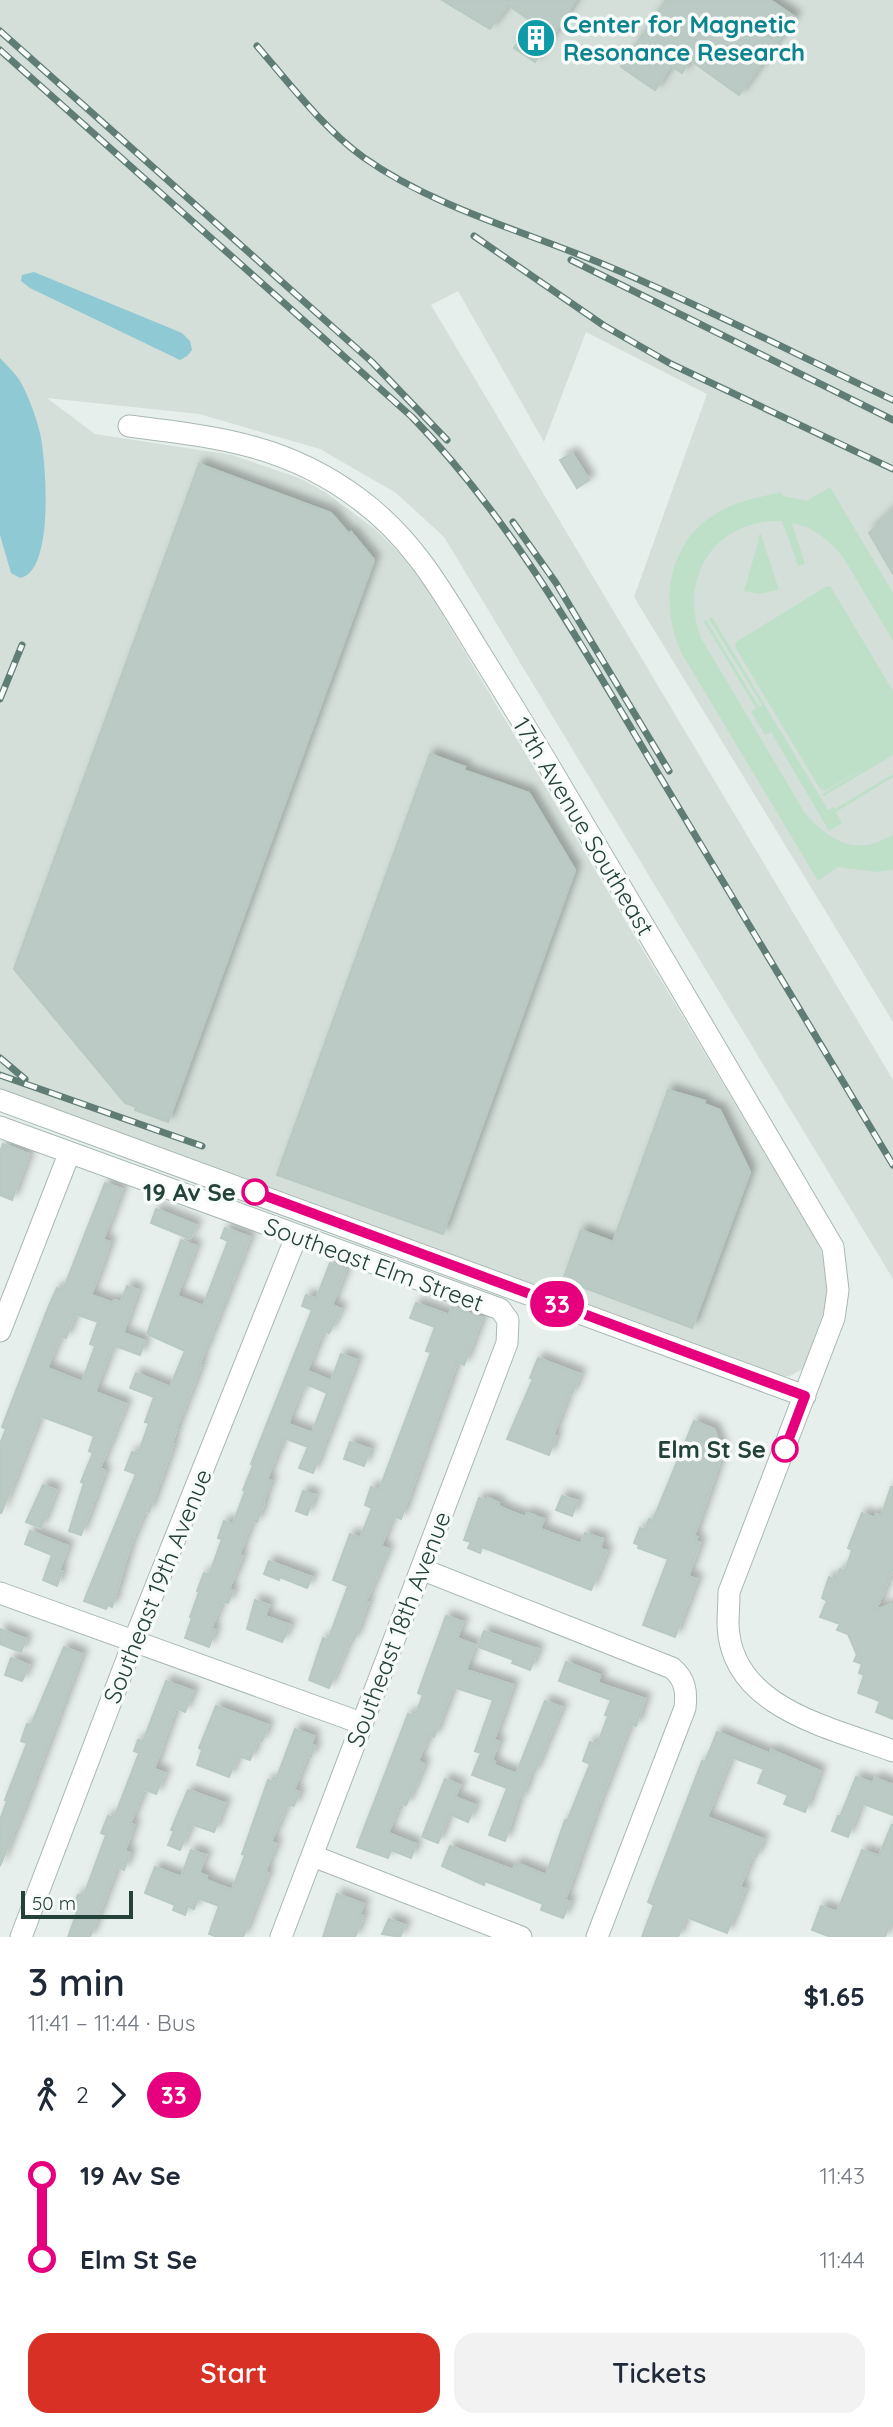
<!DOCTYPE html>
<meta charset="utf-8">
<style>
body{margin:0;font-family:Quicksand,sans-serif;background:#f2f2f3;color:#1f2937;height:100vh;display:flex;flex-direction:column;font-size:26px;white-space:nowrap}
*{box-sizing:border-box;margin:0}
p{font-size:23px;color:#747a83}
.icon{flex:none;width:38px;height:38px;fill:none;stroke:currentColor;stroke-width:2;stroke-linecap:round;stroke-linejoin:round}
.map{position:relative;height:1937px;overflow:hidden}
.panel{display:flex;flex-direction:column;background:#fff;flex:1}
.panel>*{flex:none}
.badge{padding:0 14px;border-radius:23px;font-size:24px;line-height:46px}
.scale{position:absolute;left:21px;bottom:18px;width:112px;box-sizing:border-box;padding-left:7px;border:4px solid #24423a;border-top:0;font-size:19px;line-height:24px;white-space:nowrap;color:#24423a;-webkit-text-stroke:5px #f7fbf9;paint-order:stroke}
.map>.badge{position:absolute;translate:-50% -50%;box-shadow:0 0 0 4px #fff}
.legs{display:flex;align-items:center;gap:10px;height:77px;padding:0 28px;font-size:23px}
.legs p{margin-inline-start:auto}
.overview{display:flex;align-items:center;justify-content:space-between;height:119px;padding:0 28px}
h1{font-size:38px;font-weight:600;line-height:52px}
.primary-button{display:flex;gap:14px;margin-top:auto;padding:14px 28px}
.primary-button a{flex:1;height:80px;border-radius:21px;background:#d93025;color:#fff;font-size:28px;font-weight:600;line-height:80px;text-align:center}
.primary-button a+a{background:#f2f2f3;color:#1f2937}
ul{padding:0 28px;list-style:none}
li{display:flex;align-items:center;gap:24px;height:84px;font-size:26px}
li i{display:grid;place-items:center;width:10px;height:100%;margin:0 9px;background:currentColor}
li i::after{content:'';width:18px;height:18px;margin:-9px;border:5px solid;border-radius:50%;background:#fff}
li p{margin-inline-start:auto}
li:first-child i{background:linear-gradient(#0000 50%,currentColor 0)}
li:last-child i{background:linear-gradient(currentColor 50%,#0000 0)}
.map>svg:first-child{display:block}
.built{fill:#d4dfda}
.green{fill:#bfe0c8}
.water{fill:#8ec9d4}
.building{fill:#bbcac4;stroke:#b8c9c2;stroke-width:2;fill-rule:evenodd;filter:url(#shadow)}
.lines{fill:none;stroke-linecap:round;stroke-linejoin:round}
.minor-casing{stroke:#a8b8b2;stroke-width:23}
.minor{stroke:#fff;stroke-width:21}
.rail-casing{stroke:#5f7d75;stroke-width:7}
.rail{stroke:#f7fbf9;stroke-width:4.5;stroke-dasharray:13;stroke-linecap:butt}
.line-1-casing{stroke:#fff;stroke-width:16}
.line-1{stroke:#e6007e;stroke-width:10}
.stop-1-dot{fill:#fff;stroke:#e6007e;stroke-width:3.5}
.labels{text-anchor:middle;dominant-baseline:central;stroke-width:7;stroke-linejoin:round;paint-order:stroke}
.culture-label{font-size:24px;font-weight:bold;fill:#0d838f;stroke:#f7fbf9;text-anchor:start}
.street-label{font-size:24px;fill:#24423a;stroke:#f7fbf9}
.stop-label{font-size:24px;font-weight:bold;fill:#24423a;stroke:#f7fbf9;text-anchor:end}
</style>
<div class="map">
<svg width="893" height="1937" viewBox="0 0 893 1937">
<defs>
<filter id="shadow"><feDropShadow dx="5.5" dy="-5.5" stdDeviation="3.5" flood-color="#0004"/></filter>
</defs>
<rect width="100%" height="100%" fill="#e6efeb"/>
<path class="built" d="M0,0H893V1022L634,597L707,394L586,332L544,442L458,291L431,305L893,1080V1279L444,537L396,493L320,449L199,414L47,398L95,434L232,455L299,478L325,492L376,530L399,553L424,584L817,1241L825,1261L828,1290L823,1314L804,1368L790,1376L775,1377L0,1092Z"/>
<path class="green" d="M830,487L893,593V641L843,557C829,540 814,527 792,523L805,564L798,566L782,521C715,519 678,577 701,638L805,813C832,843 856,856 893,835V870L876,872L838,867L818,881L682,654C656,598 670,532 730,506C746,499 766,496 781,492L783,496L809,501L808,500Z
M761,534L779,590L758,594L744,591L759,539L758,536Z
M827,586L831,587L893,691V755L824,796L822,794L875,762L825,791L820,789L735,647L736,642Z
M712,617L828,810L833,807L835,809L893,774V777L836,812L842,823L829,831L771,732L765,735L751,712L756,708L704,622L706,620L759,707L762,705L709,619Z"/>
<path class="water" d="M34,272L182,333L190,341L192,350L187,356L180,360L30,288L21,281L22,275Z
M0,358C6,365 13,371 18,378C26,389 37,419 40,433C46,460 55,572 20,578L11,573L0,535Z"/>
<path class="building" d="M442,0H576L535,62L514,48L532,22L508,5L490,29Z
M666,0H770L795,17L739,95L690,60L682,73L671,66L655,90L621,67Z
M572,453L589,480L577,488L560,460Z
M199,464L331,513L349,534L351,532L374,560L168,1122L135,1110L136,1107L125,1103L14,969Z
M893,510V574L869,533Z
M430,754L465,767L463,770L529,793L575,870L443,1234L277,1175Z
M668,1090L705,1101L704,1104L720,1110L750,1172L692,1328L563,1280L581,1230L613,1242Z
M3,1144L29,1154L12,1200L0,1195V1152Z
M105,1183L122,1189L103,1240L110,1242L91,1295L113,1303L114,1300L121,1302L127,1286L138,1290L123,1333L145,1341L140,1355L115,1346L112,1353L110,1352L95,1392L126,1404L100,1468L105,1471L81,1535L69,1531L84,1483L81,1482L93,1453L89,1451L94,1436L40,1416L1,1514L0,1444L6,1429L2,1427L48,1308L57,1288L63,1290ZM75,1314L98,1322L90,1344L95,1346L82,1382L47,1368L60,1336L66,1338Z
M156,1209L196,1225L190,1239L151,1223Z
M225,1228L250,1237L199,1365H201L178,1424L172,1444L173,1445L149,1512L145,1510L130,1546L112,1607L108,1605L106,1609L84,1601L136,1474L125,1470L132,1452L138,1454L149,1423L145,1422L154,1397L130,1388L136,1373L170,1387L185,1351L147,1334L181,1240L196,1246L177,1296L203,1306L228,1241L221,1238Z
M330,1263L346,1269L332,1305L341,1309L329,1333L323,1331L307,1371L331,1381L341,1354L357,1360L313,1473L299,1468L308,1447L284,1438L280,1446L267,1479L271,1481L263,1502L264,1503L257,1522L252,1521L239,1555L242,1556L229,1589L233,1591L228,1603L222,1601L211,1629L215,1630L209,1647L185,1638L192,1618L190,1617L199,1592L197,1591L204,1573L209,1575L222,1539L218,1538L224,1521L233,1524L245,1491L243,1490L253,1465L251,1464L312,1310L302,1306L306,1295L316,1299ZM306,1384L327,1393L312,1433L288,1424L300,1392L302,1393Z
M416,1303L449,1315L452,1307L482,1318L464,1365L457,1362L401,1519L393,1516L381,1546L388,1549L366,1601L368,1602L360,1624L354,1640L350,1639L329,1688L309,1680L323,1638L328,1640L348,1586L333,1580L350,1534L360,1538L372,1508L365,1505L371,1487L379,1490L431,1352L426,1351L435,1327L410,1318Z
M538,1358L580,1374L572,1394L569,1393L553,1435L556,1436L549,1455L507,1439L533,1379L530,1378Z
M694,1421L714,1429L723,1452L694,1536L697,1537L695,1541L700,1543L688,1576L697,1579L675,1637L643,1625L668,1559L638,1548L639,1545L634,1543L640,1528L645,1530L649,1519L653,1520Z
M350,1442L370,1449L364,1466L344,1459Z
M43,1485L56,1490L41,1528L26,1522Z
M891,1487H893V1568L876,1610L893,1604V1719L876,1712L880,1701L858,1693L864,1675L859,1673L862,1664L854,1661L857,1655L848,1634L837,1630L840,1624L820,1617L827,1601L822,1598L829,1577L836,1580L840,1569L845,1571L852,1550L848,1548L862,1513L874,1518L876,1514L881,1516Z
M303,1491L315,1495L307,1515L296,1511Z
M562,1496L578,1501L572,1516L556,1510Z
M479,1498L487,1501L488,1498L499,1503L498,1506L504,1509L525,1517L527,1513L544,1519L540,1529L581,1544L585,1533L603,1539L600,1549L607,1551L591,1590L482,1547L480,1553L468,1548L471,1542L464,1540Z
M30,1531L68,1546L59,1571L62,1572L57,1586L43,1580L52,1555L25,1544Z
M269,1561L312,1577L307,1588L280,1577L279,1580L264,1574Z
M255,1600L269,1605L265,1616L290,1625L282,1642L247,1629Z
M446,1616L463,1622L457,1638L475,1645L466,1670L513,1685L494,1740L499,1742L492,1760L495,1762L494,1765L516,1774L545,1701L562,1707L534,1773L531,1772L522,1798L519,1797L505,1841L489,1835L507,1788L472,1775L481,1753L475,1751L493,1700L453,1687L434,1737L429,1735L418,1761L424,1764L418,1779L406,1805L400,1803L388,1833L416,1844L411,1858L391,1850L388,1858L357,1847L408,1714L415,1716L423,1695L418,1693Z
M0,1629L26,1639L21,1652L0,1644Z
M484,1631L538,1649L530,1670L512,1663L514,1660L478,1647Z
M64,1647L82,1654L24,1808L0,1866V1820L7,1801L5,1800L27,1743L21,1741L27,1724L31,1725Z
M11,1658L29,1665L22,1681L5,1675Z
M566,1662L600,1675L598,1683L645,1699L636,1726L630,1724L598,1806L565,1900L570,1902L563,1918L541,1910L543,1904L485,1881L484,1885L442,1866L450,1846L513,1870L516,1863L546,1875L565,1820L567,1821L590,1764L583,1761L590,1742L597,1745L608,1716L605,1715L611,1700L559,1681Z
M166,1681L193,1691L185,1712L176,1708L154,1769L165,1773L156,1794L144,1789L130,1824L134,1825L125,1851L130,1853L124,1870L117,1867L90,1937H68L77,1912L72,1910L78,1895H84L106,1835L101,1833L108,1816L114,1818L139,1753L134,1751L138,1740L143,1741Z
M216,1706L268,1725L262,1741L258,1739L250,1760L238,1756L229,1777L197,1765L202,1750L199,1748Z
M295,1729L314,1736L311,1745L315,1746L311,1757L307,1756L294,1790L299,1792L294,1806L289,1804L286,1810H284L271,1842L276,1844L265,1872L268,1873L243,1937H217L209,1934L219,1906L198,1898L194,1909L188,1906L185,1915L173,1910L175,1905L145,1893L155,1867L181,1877L191,1850L206,1855L199,1873L207,1876L206,1880L232,1890L245,1855L242,1854L268,1780L275,1782Z
M717,1732L770,1754L771,1750L820,1771L805,1812L784,1804L788,1795L758,1783L764,1769L731,1757L707,1817L763,1839L756,1857L752,1856L740,1887L745,1889L727,1933L686,1917L678,1937H642L654,1905L648,1902L702,1761L705,1762Z
M856,1777L873,1783L875,1778L893,1785V1815L861,1803L848,1837L832,1831L838,1816L840,1817Z
M445,1779L460,1785L455,1797L475,1805L468,1822L449,1814L438,1843L422,1837Z
M188,1790L225,1803L214,1832L191,1824L180,1850L168,1845L174,1831L171,1830Z
M892,1824L893,1924L890,1923L885,1937H831L812,1930L821,1906L837,1912L862,1850L879,1856Z
M337,1894L364,1904L359,1915L363,1916L355,1937H323Z
M389,1919L405,1925L400,1937L382,1934Z"/>
<g class="lines">
<g class="minor-casing">
<path id="minor" d="M129,426C216,437 286,444 359,499C412,538 441,589 475,645C503,690 531,735 558,781C650,936 742,1092 833,1247L838,1290L834,1318L729,1592C729,1603 728,1614 728,1625C731,1708 830,1727 893,1751
M0,1100L805,1396
M0,1127L500,1309L508,1320L507,1343L281,1937
M0,1331L69,1154
M421,1569L672,1668C685,1679 687,1691 685,1708L597,1937
M0,1593L361,1723
M313,1856L521,1937
M21,1937L134,1641L296,1237"/>
</g>
<use href="#minor" class="minor"/>
<g class="rail-casing">
<path id="rail" d="M0,31L372,362L447,440
M257,46C290,84 322,127 363,157C435,208 524,231 605,265C703,306 797,355 893,400
M0,50L412,417C511,519 581,644 653,765C733,898 813,1032 893,1165
M474,236L603,325L671,364L893,469
M571,260L893,420
M513,522L556,583L669,771
M0,699L22,645
M0,1058L25,1079
M0,1075L202,1146"/>
</g>
<use href="#rail" class="rail"/>
</g>
<g class="lines">
<g class="line-1-casing">
<path id="line-1" d="M255,1192L805,1396L785,1449"/>
</g>
<use href="#line-1" class="line-1"/>
</g>
<defs>
<g id="building-disc" transform="scale(2.0125)"><circle r="9.5" fill="#0f9aa8" stroke="#f7fbf9"/><path d="M-4-6H4V6H1V3H-1V6H-4ZM-2.5-4.3h1.7v1.8h-1.7ZM.8-4.3h1.7v1.8H.8ZM-2.5-1h1.7V.8h-1.7ZM.8-1h1.7V.8H.8Z" fill="#fff"/></g>
</defs>
<g fill-rule="evenodd">
<use href="#building-disc" x="536" y="38"/>
</g>
<g class="stop-1-dot">
<circle cx="255" cy="1192" r="12"/>
<circle cx="785" cy="1449" r="12"/>
</g>
<g class="labels">
<g class="culture-label">
<text x="563" y="24">Center for Magnetic<tspan x="563" dy="28">Resonance Research</tspan></text>
</g>
<g class="street-label">
<text transform="translate(584 826) rotate(59)">17th Avenue Southeast</text>
<text transform="translate(374 1264) rotate(20)">Southeast Elm Street</text>
<text transform="translate(157 1586) rotate(-68)">Southeast 19th Avenue</text>
<text transform="translate(398 1629) rotate(-69)">Southeast 18th Avenue</text>
</g>
<g class="stop-label">
<text x="236" y="1192">19 Av Se</text>
<text x="766" y="1449">Elm St Se</text>
</g>
</g>
</svg>
<div class="scale">50 m</div>
<b class="badge" style="left:557px;top:1304px;background:#e6007e;color:#fff">33</b>
</div>
<section class="panel">
<div class="overview"><div><h1>3 min</h1><p>11:41 – 11:44 · Bus</p></div><b>$1.65</b></div>
<div class="legs"><svg class="icon" aria-label="walk" viewBox="0 0 24 24"><circle cx="13" cy="4" r="2"/><path d="M13 8l-2 6 4 7M11 14l-3 7M7 12l3-4h3l4 4"/></svg>2<svg class="icon" aria-label="forward" viewBox="0 0 24 24"><path d="M9 5l7 7-7 7"/></svg><b class="badge" style="background:#e6007e;color:#fff">33</b></div>
<ul>
<li><i style="color:#e6007e"></i><b>19 Av Se</b><p>11:43</p></li>
<li><i style="color:#e6007e"></i><b>Elm St Se</b><p>11:44</p></li>
</ul>
<div class="primary-button"><a>Start</a><a>Tickets</a></div>
</section>
